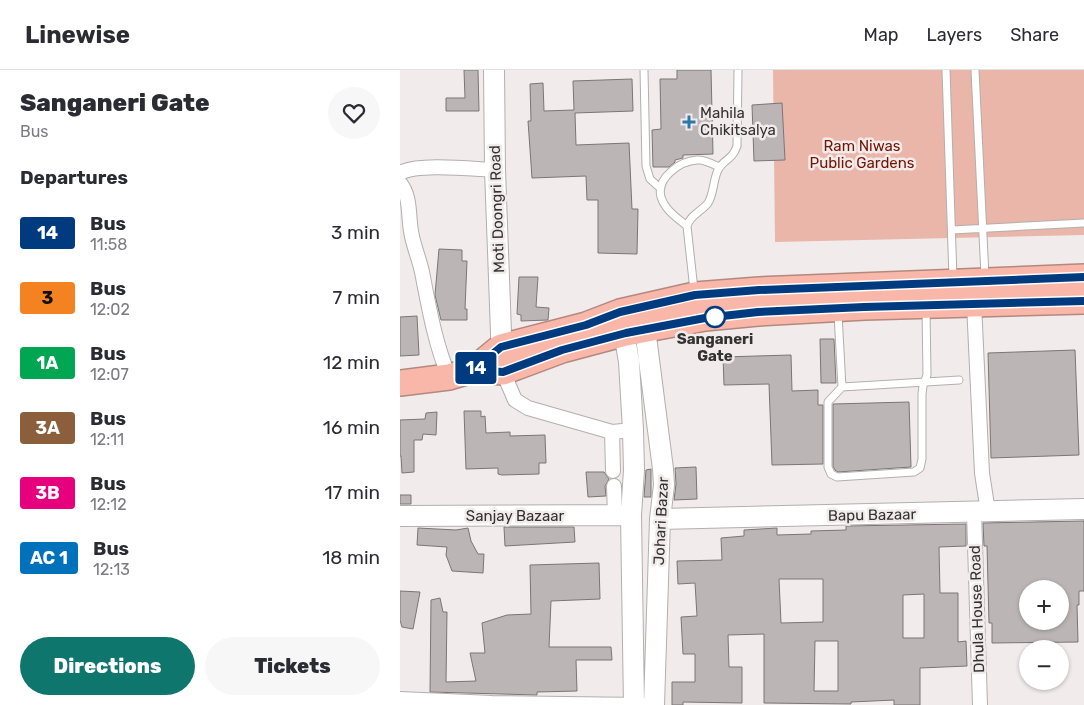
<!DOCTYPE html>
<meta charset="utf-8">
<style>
body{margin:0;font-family:Rubik,sans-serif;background:#f7f7f7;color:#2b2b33;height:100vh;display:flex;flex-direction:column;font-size:19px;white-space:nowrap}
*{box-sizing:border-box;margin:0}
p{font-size:16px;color:#7c7c81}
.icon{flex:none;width:28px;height:28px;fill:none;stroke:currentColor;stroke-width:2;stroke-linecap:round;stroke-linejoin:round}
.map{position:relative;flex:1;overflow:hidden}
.details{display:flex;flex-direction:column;background:#fff;width:400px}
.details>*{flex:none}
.badge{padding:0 10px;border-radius:4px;font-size:18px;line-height:32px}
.tools{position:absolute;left:619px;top:510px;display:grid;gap:10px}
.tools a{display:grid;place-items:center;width:50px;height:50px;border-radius:50%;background:#fff;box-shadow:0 1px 4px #0004;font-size:25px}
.map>.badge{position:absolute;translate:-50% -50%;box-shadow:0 0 0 2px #fff}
h2{padding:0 20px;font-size:19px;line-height:45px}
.round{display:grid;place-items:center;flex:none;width:52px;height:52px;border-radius:26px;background:#f7f7f7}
.headline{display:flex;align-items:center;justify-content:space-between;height:85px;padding:0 20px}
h1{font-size:24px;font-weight:800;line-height:38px}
.action{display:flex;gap:10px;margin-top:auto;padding:10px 20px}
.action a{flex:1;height:58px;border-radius:30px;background:#0f766e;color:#fff;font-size:20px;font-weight:800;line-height:58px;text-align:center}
.action a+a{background:#f7f7f7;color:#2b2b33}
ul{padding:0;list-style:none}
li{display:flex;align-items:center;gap:15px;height:65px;padding:0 20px}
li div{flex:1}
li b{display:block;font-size:19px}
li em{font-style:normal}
li .badge{min-width:55px;font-weight:700;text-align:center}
header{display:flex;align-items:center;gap:30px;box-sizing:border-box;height:70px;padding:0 25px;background:#fff;border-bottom:1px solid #e1e1e2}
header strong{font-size:24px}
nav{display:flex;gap:28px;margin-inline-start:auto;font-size:18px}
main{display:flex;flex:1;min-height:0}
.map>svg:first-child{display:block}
.green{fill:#eab6aa}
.building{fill:#bbb6b5;stroke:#7a7675;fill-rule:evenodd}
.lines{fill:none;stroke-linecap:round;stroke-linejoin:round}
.lane-casing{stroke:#b3afad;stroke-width:9}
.street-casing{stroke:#b3afad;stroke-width:16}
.secondary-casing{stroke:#b3afad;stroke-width:22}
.highway-casing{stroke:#b3887f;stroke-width:28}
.lane{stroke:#fff;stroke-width:7}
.street{stroke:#fff;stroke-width:14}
.secondary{stroke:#fff;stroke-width:20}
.highway{stroke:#f8b7a9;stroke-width:25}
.line-casing{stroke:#fff;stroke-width:11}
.line{stroke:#003b80;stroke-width:8}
.poi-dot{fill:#2d77aa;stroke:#f1eceb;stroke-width:2}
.stop-dot{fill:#fff;stroke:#003b80;stroke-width:2.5}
.labels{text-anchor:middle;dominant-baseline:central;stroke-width:5;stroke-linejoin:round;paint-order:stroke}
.poi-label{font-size:15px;fill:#333131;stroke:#f1eceb;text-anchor:start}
.park-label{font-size:15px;fill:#751301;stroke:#f1eceb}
.street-label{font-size:15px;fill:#333131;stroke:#f1eceb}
.stop-label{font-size:15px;font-weight:bold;fill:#333131;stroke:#f1eceb}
</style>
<header>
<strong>Linewise</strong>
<nav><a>Map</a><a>Layers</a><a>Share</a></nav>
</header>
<main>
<section class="details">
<div class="headline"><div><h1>Sanganeri Gate</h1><p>Bus</p></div><a class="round"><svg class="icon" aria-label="heart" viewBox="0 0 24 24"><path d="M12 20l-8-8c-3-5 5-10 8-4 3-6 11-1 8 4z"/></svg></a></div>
<h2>Departures</h2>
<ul>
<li><span class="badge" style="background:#003b80;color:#fff">14</span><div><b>Bus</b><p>11:58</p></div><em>3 min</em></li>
<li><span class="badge" style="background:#f58220;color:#111">3</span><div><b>Bus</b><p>12:02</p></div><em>7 min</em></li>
<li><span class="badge" style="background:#00a651;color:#fff">1A</span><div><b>Bus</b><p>12:07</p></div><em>12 min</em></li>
<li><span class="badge" style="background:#8b5e3c;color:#fff">3A</span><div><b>Bus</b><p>12:11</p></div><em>16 min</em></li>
<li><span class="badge" style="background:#e6007e;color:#fff">3B</span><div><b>Bus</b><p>12:12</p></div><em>17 min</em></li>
<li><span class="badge" style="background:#0072bc;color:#fff">AC 1</span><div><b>Bus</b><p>12:13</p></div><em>18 min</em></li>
</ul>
<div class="action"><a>Directions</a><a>Tickets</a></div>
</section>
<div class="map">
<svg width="684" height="635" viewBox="0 0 684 635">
<rect width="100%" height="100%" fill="#f1eceb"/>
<path class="green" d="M373,0H684V165L375,172Z"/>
<path class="building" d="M64,0H78L79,41H46V28H65Z
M277,0H311L313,84L283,85V88L275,90V92L269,97H253L252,60L261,59L260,9H277Z
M232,9L233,41L175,43L176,75L229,73L232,139H238L237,184L198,183V130H187L186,106L132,108L128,51H131L130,14L143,13L144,41L174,40L173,11Z
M382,33L385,90L354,91L352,35Z
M39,179L62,180V191H67L65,239H67V250H41L35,225Z
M119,207H138L136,237L149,238L148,250L121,251V245L117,244Z
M17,246L19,285L0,286V247Z
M420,269H434L436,313H421Z
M675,280L679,385L591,388L588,283Z
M391,285L392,321L418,320V335H423V394L372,395L369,314L324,315L323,287Z
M509,332L511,397L438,402L435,400L433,396V334Z
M64,341H81V347L85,346L86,363L110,362V366L145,365L146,393H139V404L102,405L98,404V398L66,399Z
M37,342L36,365L23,364L22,370H14V402L2,403L1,386H0V350L25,349L26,343Z
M296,397L297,429L274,430L276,414L275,398Z
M251,399V427H244L246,400Z
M186,402H204L209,409L205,416L206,426L188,427Z
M0,425H11V434H0Z
M684,451V521H679V535H677L678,572L592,573V553H589L587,476H584L583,453ZM628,519H660V551H628Z
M566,454V476L539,477L540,523H558V572L566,571L567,596L520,598V635H494V630L451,632V634L364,633V564L328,565L329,597H342V633L283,632V635H272V612H295V584H283L281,547L297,546L295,513L278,514L277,491L322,490L321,468L344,466V460L377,458V465L411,464V461L446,460V456ZM379,509H423V552L381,553ZM524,524V568H503V525ZM415,571H438V621H414Z
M104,457H174L175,472L105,476Z
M18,458L56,460L68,458L71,471L78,484H84L83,503L52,501L46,485L47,477L17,475Z
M199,493L200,529L151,531L149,577H211L212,590H176L177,621L137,622V625L30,622L31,530L40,528L43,542H47L46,612L76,611L70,583H85L82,553L107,545L131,544L130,495Z
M0,521L20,522L13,559L2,557L0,550Z"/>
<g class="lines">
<g class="lane-casing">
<path id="lane" d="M244,0L246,96L250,109L260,118
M546,0L553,208
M575,0L585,206
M287,156C277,148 265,140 261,127C256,108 280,91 297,90C304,89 313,94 319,97
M552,160L684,153
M294,220L287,156C290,145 301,142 308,133C314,124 313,110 318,100C323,89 332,91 337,76L338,0
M438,244L442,317L428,332V397L431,404L437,407L514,402L520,398L522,389V324L523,316L527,305L526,240
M442,317L559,310"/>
</g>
<g class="street-casing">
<path id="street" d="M0,103C18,93 72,99 95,100
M0,113C11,127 8,144 11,161C13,175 19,188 22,202C29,238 35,273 49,307
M574,234L582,403L588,442
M103,302L115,330L128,338L212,362L233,360
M212,362L213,401
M214,416L215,445
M574,442L580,635
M0,629L92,633L242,635"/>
</g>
<g class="secondary-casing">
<path id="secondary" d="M94,0L95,100L102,290
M242,246L245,259L263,399L264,415L260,449L254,635
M222,250L229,292L233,360L234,400L231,445L234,635
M0,446L231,445
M260,449L684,439"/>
</g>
<g class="highway-casing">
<path id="highway" d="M73,300L101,277L186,255L220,242L295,225L359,220L684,207
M0,313L49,307L73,300L103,302L162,280L226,263L305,248L358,243L465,237L684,231"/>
</g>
<use href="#lane" class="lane"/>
<use href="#street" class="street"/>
<use href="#secondary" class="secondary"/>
<use href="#highway" class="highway"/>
</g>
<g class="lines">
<g class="line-casing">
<path id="line" d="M684,207L359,220L295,225L220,242L186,255L101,277L73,300L103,302L162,280L226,263L305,248L358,242L464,237L684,231"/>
</g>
<use href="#line" class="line"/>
</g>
<path class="poi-dot" d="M286.5 44.5h5v5h5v5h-5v5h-5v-5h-5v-5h5z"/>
<circle class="stop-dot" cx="315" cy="247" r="10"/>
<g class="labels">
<g class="poi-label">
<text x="300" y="43">Mahila<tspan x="300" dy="17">Chikitsalya</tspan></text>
</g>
<g class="park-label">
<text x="462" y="76">Ram Niwas<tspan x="462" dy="17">Public Gardens</tspan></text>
</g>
<g class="street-label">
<text transform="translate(97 139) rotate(-92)">Moti Doongri Road</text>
<text transform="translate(472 445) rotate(-1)">Bapu Bazaar</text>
<text x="115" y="446">Sanjay Bazaar</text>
<text transform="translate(261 451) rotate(-87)">Johari Bazar</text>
<text transform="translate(577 539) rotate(-92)">Dhula House Road</text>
</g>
<g class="stop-label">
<text x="315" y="269">Sanganeri<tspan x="315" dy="17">Gate</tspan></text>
</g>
</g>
</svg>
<div class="tools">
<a>+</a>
<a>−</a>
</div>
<b class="badge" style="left:76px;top:298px;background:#003b80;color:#fff">14</b>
</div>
</main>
